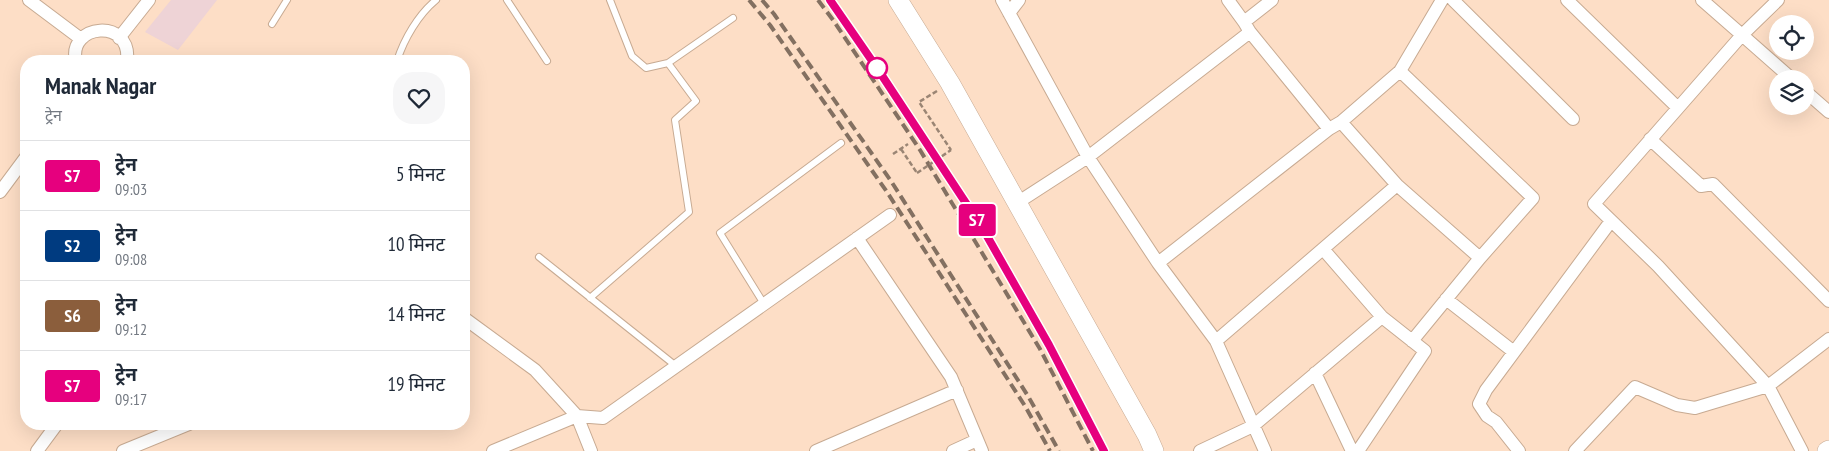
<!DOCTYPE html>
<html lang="hi">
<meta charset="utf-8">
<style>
body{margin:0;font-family:"PT Sans Narrow","Noto Sans Devanagari",sans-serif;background:#f6f6f7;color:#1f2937;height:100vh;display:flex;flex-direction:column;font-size:19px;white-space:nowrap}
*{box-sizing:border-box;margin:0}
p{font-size:16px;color:#747a83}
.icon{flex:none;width:28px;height:28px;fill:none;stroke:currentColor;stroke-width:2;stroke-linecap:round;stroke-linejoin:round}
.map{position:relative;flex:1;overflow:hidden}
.drawer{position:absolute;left:20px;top:55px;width:450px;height:375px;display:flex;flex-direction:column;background:#fff;border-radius:20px;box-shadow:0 5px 20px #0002}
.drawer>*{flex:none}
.badge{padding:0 10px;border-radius:4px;font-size:18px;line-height:32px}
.fabs{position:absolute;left:1769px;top:15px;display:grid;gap:10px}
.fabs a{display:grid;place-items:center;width:45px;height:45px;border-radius:50%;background:#fff;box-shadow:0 5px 20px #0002;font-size:25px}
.map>.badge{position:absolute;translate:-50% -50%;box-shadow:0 0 0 2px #fff}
.round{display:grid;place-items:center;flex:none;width:52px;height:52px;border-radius:20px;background:#f6f6f7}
.overview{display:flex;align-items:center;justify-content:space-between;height:85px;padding:0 25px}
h1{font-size:24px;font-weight:800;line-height:38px}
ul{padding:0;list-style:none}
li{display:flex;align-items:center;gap:15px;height:70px;padding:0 25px;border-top:1px solid #e0e1e3}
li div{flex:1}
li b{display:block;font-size:19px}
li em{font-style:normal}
li .badge{min-width:55px;font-weight:700;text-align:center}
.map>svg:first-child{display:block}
.commercial{fill:#eed3d6}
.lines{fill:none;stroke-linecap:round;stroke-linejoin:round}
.lane-casing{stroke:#c7aa92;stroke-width:8}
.street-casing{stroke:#c7aa92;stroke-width:14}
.secondary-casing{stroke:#c7aa92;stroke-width:20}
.path{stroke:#9a8574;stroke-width:2.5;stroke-dasharray:5 2.5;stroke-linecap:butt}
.lane{stroke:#fff;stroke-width:6}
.street{stroke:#fff;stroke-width:12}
.secondary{stroke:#fff;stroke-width:19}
.rail{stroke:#837061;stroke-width:4;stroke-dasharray:10 5;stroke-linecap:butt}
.path-bridge{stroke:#9a8574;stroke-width:2.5;stroke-dasharray:5 2.5;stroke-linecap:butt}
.line-casing{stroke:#fff;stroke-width:11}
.line{stroke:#e6007e;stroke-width:8}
.stop-dot{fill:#fff;stroke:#e6007e;stroke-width:2.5}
</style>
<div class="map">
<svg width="1829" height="451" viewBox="0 0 1829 451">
<rect width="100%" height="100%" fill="#fddec6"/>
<path class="commercial" d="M171,0H217L178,50L145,32Z"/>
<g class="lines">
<g class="lane-casing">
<path id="lane" d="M507,0L547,61
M610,0L632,56L646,68L668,63L733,18
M272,24L287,0
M397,61C404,39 418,15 436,0
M539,257L676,366
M590,298L689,212L675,120L696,101L668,63
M764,304L720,233L841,143"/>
</g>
<g class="street-casing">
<path id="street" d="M29,0L81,39
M1002,0L1088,157L1158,263L1329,129L1341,122L1400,71L1442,0
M1453,0L1573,119
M1567,0L1678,108
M1702,0L1742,35L1594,204L1658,266L1768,386L1802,451
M1778,0L1742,35L1792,79
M1009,13L1019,0
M1244,22L1272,0
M1250,32L1329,129
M119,38L149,0
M76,61C67,24 132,17 127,61
M1400,71L1533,198L1480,258
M1805,91L1829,112
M1650,139L1701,186L1713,184L1829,301
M1397,185L1480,258L1412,341
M0,192L26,157
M1017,203L1088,157L1250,32L1244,22L1228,0
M857,238L951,377L982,451
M1158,263L1216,341L1397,185L1341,122
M1446,299L1514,352
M464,318L535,370L577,416L591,451
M1216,341L1265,451
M1315,373L1352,451
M37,451L57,424
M123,451L189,424
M493,451L577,416L603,418L890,215
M816,451L957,390
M953,451L977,440
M1200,451L1253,426L1382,317L1323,249
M1358,451L1425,351L1382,317
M1519,451L1496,422L1487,416L1479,404L1486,390L1611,221
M1575,451L1635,387L1677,405L1695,408L1768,386L1829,339"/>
</g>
<g class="secondary-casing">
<path id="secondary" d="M898,0L950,83L1147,435L1154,451
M1827,451L1829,450"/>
</g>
<path class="path" d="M937,91L919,102L951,150
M901,149L917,173
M893,154L908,144"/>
<use href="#lane" class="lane"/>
<use href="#street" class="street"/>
<use href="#secondary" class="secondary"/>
<path class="rail" d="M749,0L770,25L887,192L1025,406L1050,451
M762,0L774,14L891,181L1028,396L1059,451
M818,0L833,20L920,150L1040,349L1093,451
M830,0L877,68L983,229L1049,345L1104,451"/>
<path class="path-bridge" d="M917,173L951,150"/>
</g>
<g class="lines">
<g class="line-casing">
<path id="line" d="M830,0L877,68L983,229L1049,345L1104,451"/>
</g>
<use href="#line" class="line"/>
</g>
<circle class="stop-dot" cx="877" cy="68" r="10"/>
</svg>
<div class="fabs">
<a><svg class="icon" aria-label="locate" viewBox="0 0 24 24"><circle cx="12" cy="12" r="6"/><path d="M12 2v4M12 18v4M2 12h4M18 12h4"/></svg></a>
<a><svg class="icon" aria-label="layers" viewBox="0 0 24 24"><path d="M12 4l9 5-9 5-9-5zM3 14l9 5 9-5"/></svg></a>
</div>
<b class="badge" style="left:977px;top:220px;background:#e6007e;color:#fff">S7</b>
<section class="drawer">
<div class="overview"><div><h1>Manak Nagar</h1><p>ट्रेन</p></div><a class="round"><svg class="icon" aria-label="heart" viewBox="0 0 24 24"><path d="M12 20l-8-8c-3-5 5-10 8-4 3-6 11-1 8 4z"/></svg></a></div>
<ul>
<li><span class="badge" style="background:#e6007e;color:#fff">S7</span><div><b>ट्रेन</b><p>09:03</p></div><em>5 मिनट</em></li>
<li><span class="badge" style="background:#003b80;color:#fff">S2</span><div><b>ट्रेन</b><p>09:08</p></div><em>10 मिनट</em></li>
<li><span class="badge" style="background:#8b5e3c;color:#fff">S6</span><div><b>ट्रेन</b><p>09:12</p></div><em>14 मिनट</em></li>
<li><span class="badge" style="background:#e6007e;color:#fff">S7</span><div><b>ट्रेन</b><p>09:17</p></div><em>19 मिनट</em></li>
</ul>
</section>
</div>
